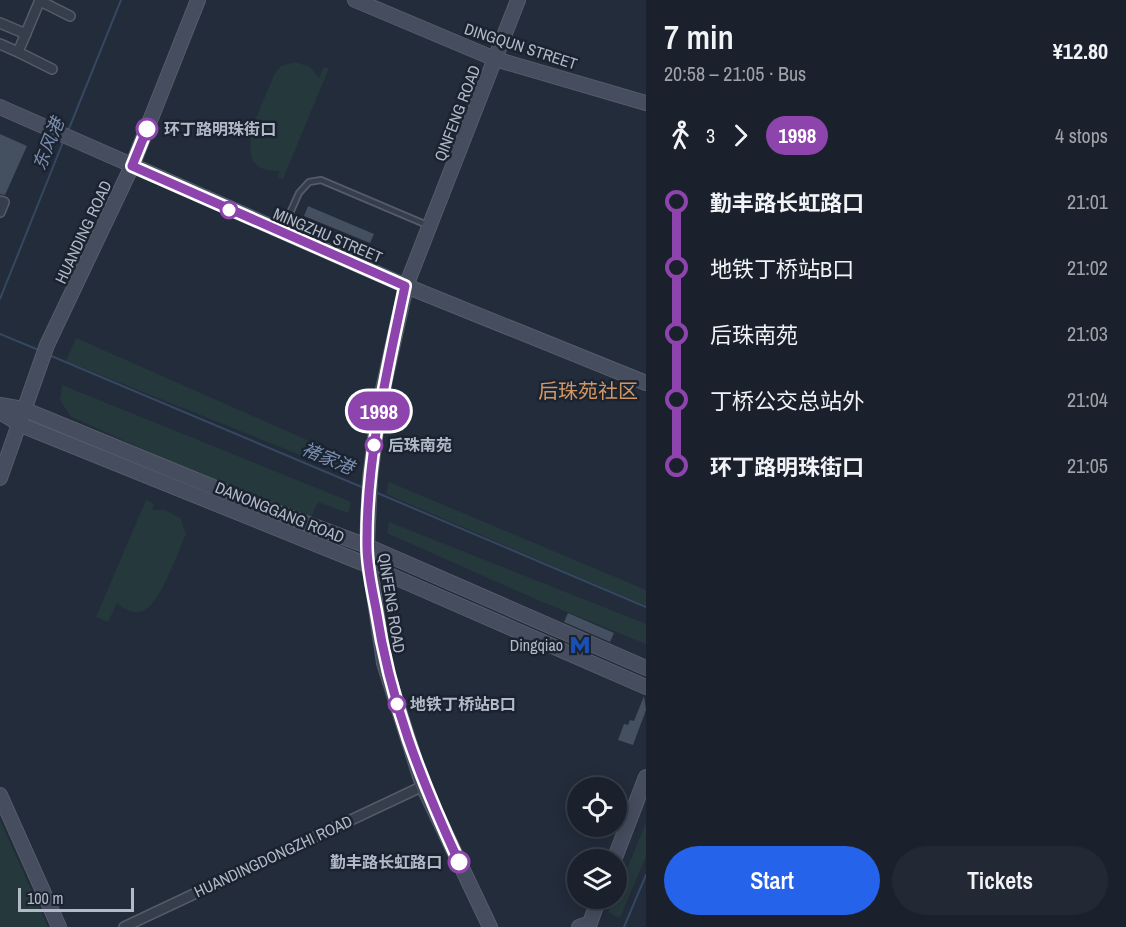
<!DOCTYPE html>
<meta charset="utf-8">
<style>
body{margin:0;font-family:"Archivo Narrow","Noto Sans SC",sans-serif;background:#232934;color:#f1f3f6;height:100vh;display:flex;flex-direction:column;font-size:22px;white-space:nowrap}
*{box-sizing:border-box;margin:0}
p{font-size:20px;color:#9fa3a9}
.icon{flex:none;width:33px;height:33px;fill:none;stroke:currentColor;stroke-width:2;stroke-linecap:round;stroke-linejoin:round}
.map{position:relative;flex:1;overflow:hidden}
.sheet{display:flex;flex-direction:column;background:#1a212c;width:480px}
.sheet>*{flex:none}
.badge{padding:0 12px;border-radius:20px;font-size:21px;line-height:39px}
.tools{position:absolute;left:567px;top:777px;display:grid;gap:12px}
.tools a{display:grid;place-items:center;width:60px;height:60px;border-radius:50%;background:#1a212c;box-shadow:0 3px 15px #0003,0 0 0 2px #383e48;font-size:30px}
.scale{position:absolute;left:18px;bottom:15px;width:116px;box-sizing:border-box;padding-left:6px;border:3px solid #b2b9c7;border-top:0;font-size:16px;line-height:21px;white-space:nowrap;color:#b2b9c7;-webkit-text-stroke:4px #1c2330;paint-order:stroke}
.map>.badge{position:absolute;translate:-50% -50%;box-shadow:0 0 0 3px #fff}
.legs{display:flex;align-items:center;gap:9px;height:66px;padding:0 18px;font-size:20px}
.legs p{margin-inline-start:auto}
.overview{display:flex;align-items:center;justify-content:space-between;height:102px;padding:0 18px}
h1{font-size:33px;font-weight:600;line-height:45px}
.button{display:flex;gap:12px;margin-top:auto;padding:12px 18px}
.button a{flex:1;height:69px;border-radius:36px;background:#2563eb;color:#fff;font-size:24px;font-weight:600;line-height:69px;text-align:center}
.button a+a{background:#232934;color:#f1f3f6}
ul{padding:0 18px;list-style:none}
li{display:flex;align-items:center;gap:21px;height:66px;font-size:22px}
li i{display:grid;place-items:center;width:9px;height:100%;margin:0 8px;background:currentColor}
li i::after{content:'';width:15px;height:15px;margin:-8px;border:4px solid;border-radius:50%;background:#1a212c}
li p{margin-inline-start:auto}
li:first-child i{background:linear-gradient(#0000 50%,currentColor 0)}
li:last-child i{background:linear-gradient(currentColor 50%,#0000 0)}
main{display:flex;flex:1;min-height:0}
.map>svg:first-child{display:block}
.green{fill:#25393c}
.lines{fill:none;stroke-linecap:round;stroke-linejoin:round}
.stream{stroke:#364762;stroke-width:2}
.building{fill:#444f60}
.lane-casing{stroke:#555c69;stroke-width:8}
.street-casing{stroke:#555c69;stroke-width:12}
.secondary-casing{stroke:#555c69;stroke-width:16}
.lane{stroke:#363e4b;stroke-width:4.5}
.street{stroke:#363e4b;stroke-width:9}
.secondary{stroke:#454d5e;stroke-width:14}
.line-1-casing{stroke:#fff;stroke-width:14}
.line-1{stroke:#8e44ad;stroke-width:9}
.stop-1-dot{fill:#fff;stroke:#8e44ad;stroke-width:3}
.labels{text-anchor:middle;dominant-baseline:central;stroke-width:5;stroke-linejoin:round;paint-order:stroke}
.street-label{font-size:16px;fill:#b2b9c7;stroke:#1c2330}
.stop-label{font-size:16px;font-weight:bold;fill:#b2b9c7;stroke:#1c2330;text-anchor:start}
.poi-label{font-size:16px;fill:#b2b9c7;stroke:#1c2330;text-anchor:end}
.water-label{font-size:18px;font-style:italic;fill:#7a8eaf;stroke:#1c2330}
.quarter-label{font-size:20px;fill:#d39761;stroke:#1c2330}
</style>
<main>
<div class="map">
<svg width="646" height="927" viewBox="0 0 646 927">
<rect width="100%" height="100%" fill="#232c3b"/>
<path class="green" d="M295,62L310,67L319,78L324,67L329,68L283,179L278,177L280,171C222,174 265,100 275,73L281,66Z
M76,338L350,459V475L66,361Z
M62,385L351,502L348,513L318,502L308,524L70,416L60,400Z
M389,482L646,590V606L386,494Z
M146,500L154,504L152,510H165L180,518L186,534C178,551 160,605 143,611C133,615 124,609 117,603L108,622L96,617Z
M389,522L646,624V644L540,601L387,533Z
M0,820L48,927H0Z
M646,823V856L620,918L608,912L614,899L616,898L617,893Z"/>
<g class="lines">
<path class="stream" d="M68,131L121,0
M0,299L63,142
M0,334L41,351
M49,355L364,488
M375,492L646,607
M624,927L646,875"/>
</g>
<path class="building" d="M0,134L27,146L5,195L0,194Z
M308,206L374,234L370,243L304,216Z
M568,613L614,633L610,642L564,622Z
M644,696L646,710L633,745L618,740L624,724L628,725L630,720L634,721Z"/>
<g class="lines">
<g class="lane-casing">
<path id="lane" d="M282,231L299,193L309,182L321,180L427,225"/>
</g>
<g class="street-casing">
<path id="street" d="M40,1L70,16
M0,23L26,34
M0,44L18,52L40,0
M18,52L52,69
M0,201L4,202L0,212
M124,927L423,786"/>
</g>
<g class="secondary-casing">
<path id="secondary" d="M355,0L495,59L646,103
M0,107L406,286L646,383
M0,405L23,409L247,501L367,546L646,668
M0,412L21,425L360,562L646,687
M0,478L47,345L132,166L198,0
M0,795L59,927
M614,860L646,777
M490,927L423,786L384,663L367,546L370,478L379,407L406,286L518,0
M579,927L590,923L599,898"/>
</g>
<use href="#lane" class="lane"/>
<use href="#street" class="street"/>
<use href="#secondary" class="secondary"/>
</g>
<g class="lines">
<g class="line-1-casing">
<path id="line-1" d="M147,129L132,166L405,286C387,372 366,458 367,546C367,567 372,588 376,609C390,701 420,778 459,862"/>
</g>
<use href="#line-1" class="line-1"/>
</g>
<defs>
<g id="metro-bare" transform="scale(1.62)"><path d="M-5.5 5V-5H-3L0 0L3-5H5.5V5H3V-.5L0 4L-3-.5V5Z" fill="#1a4fb4" stroke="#1c2330" stroke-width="2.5" paint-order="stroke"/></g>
</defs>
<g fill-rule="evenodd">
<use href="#metro-bare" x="580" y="645"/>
</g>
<g class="stop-1-dot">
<circle cx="147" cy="129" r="10"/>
<circle cx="229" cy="210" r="8"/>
<circle cx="374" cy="445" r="8"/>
<circle cx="397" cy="704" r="8"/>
<circle cx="459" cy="862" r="10"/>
</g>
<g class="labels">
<g class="street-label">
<text transform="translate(521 46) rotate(18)">DINGQUN STREET</text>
<text transform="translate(457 113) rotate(-69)">QINFENG ROAD</text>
<text transform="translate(83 232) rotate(-65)">HUANDING ROAD</text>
<text transform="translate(328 235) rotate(23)">MINGZHU STREET</text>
<text transform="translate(280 512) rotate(22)">DANONGGANG ROAD</text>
<text transform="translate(392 603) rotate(81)">QINFENG ROAD</text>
<text transform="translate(273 856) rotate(-25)">HUANDINGDONGZHI ROAD</text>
</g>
<g class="stop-label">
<text x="164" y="129">环丁路明珠街口</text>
<text x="388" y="445">后珠南苑</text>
<text x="410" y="704">地铁丁桥站B口</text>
<text x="442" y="862" text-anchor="end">勤丰路长虹路口</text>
</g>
<g class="poi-label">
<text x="563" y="645">Dingqiao</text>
</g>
<g class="water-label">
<text transform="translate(48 144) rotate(-68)">东风港</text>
<text transform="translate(328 458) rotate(23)">褚家港</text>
</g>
<g class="quarter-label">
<text x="588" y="390">后珠苑社区</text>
</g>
</g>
</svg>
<div class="tools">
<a><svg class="icon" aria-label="locate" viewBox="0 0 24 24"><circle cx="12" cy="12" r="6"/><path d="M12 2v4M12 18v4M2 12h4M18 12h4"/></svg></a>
<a><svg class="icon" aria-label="layers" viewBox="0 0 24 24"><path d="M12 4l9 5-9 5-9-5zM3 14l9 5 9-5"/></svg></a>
</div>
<div class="scale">100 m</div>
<b class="badge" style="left:379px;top:411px;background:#8e44ad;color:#fff">1998</b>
</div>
<section class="sheet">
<div class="overview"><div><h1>7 min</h1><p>20:58 – 21:05 · Bus</p></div><b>¥12.80</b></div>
<div class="legs"><svg class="icon" aria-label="walk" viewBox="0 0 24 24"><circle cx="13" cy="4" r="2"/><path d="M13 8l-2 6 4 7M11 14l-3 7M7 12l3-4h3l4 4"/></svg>3<svg class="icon" aria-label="forward" viewBox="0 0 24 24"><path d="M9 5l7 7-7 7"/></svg><b class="badge" style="background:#8e44ad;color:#fff">1998</b><p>4 stops</p></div>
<ul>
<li><i style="color:#8e44ad"></i><b>勤丰路长虹路口</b><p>21:01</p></li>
<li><i style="color:#8e44ad"></i><span>地铁丁桥站B口</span><p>21:02</p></li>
<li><i style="color:#8e44ad"></i><span>后珠南苑</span><p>21:03</p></li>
<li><i style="color:#8e44ad"></i><span>丁桥公交总站外</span><p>21:04</p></li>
<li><i style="color:#8e44ad"></i><b>环丁路明珠街口</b><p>21:05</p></li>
</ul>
<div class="button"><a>Start</a><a>Tickets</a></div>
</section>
</main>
